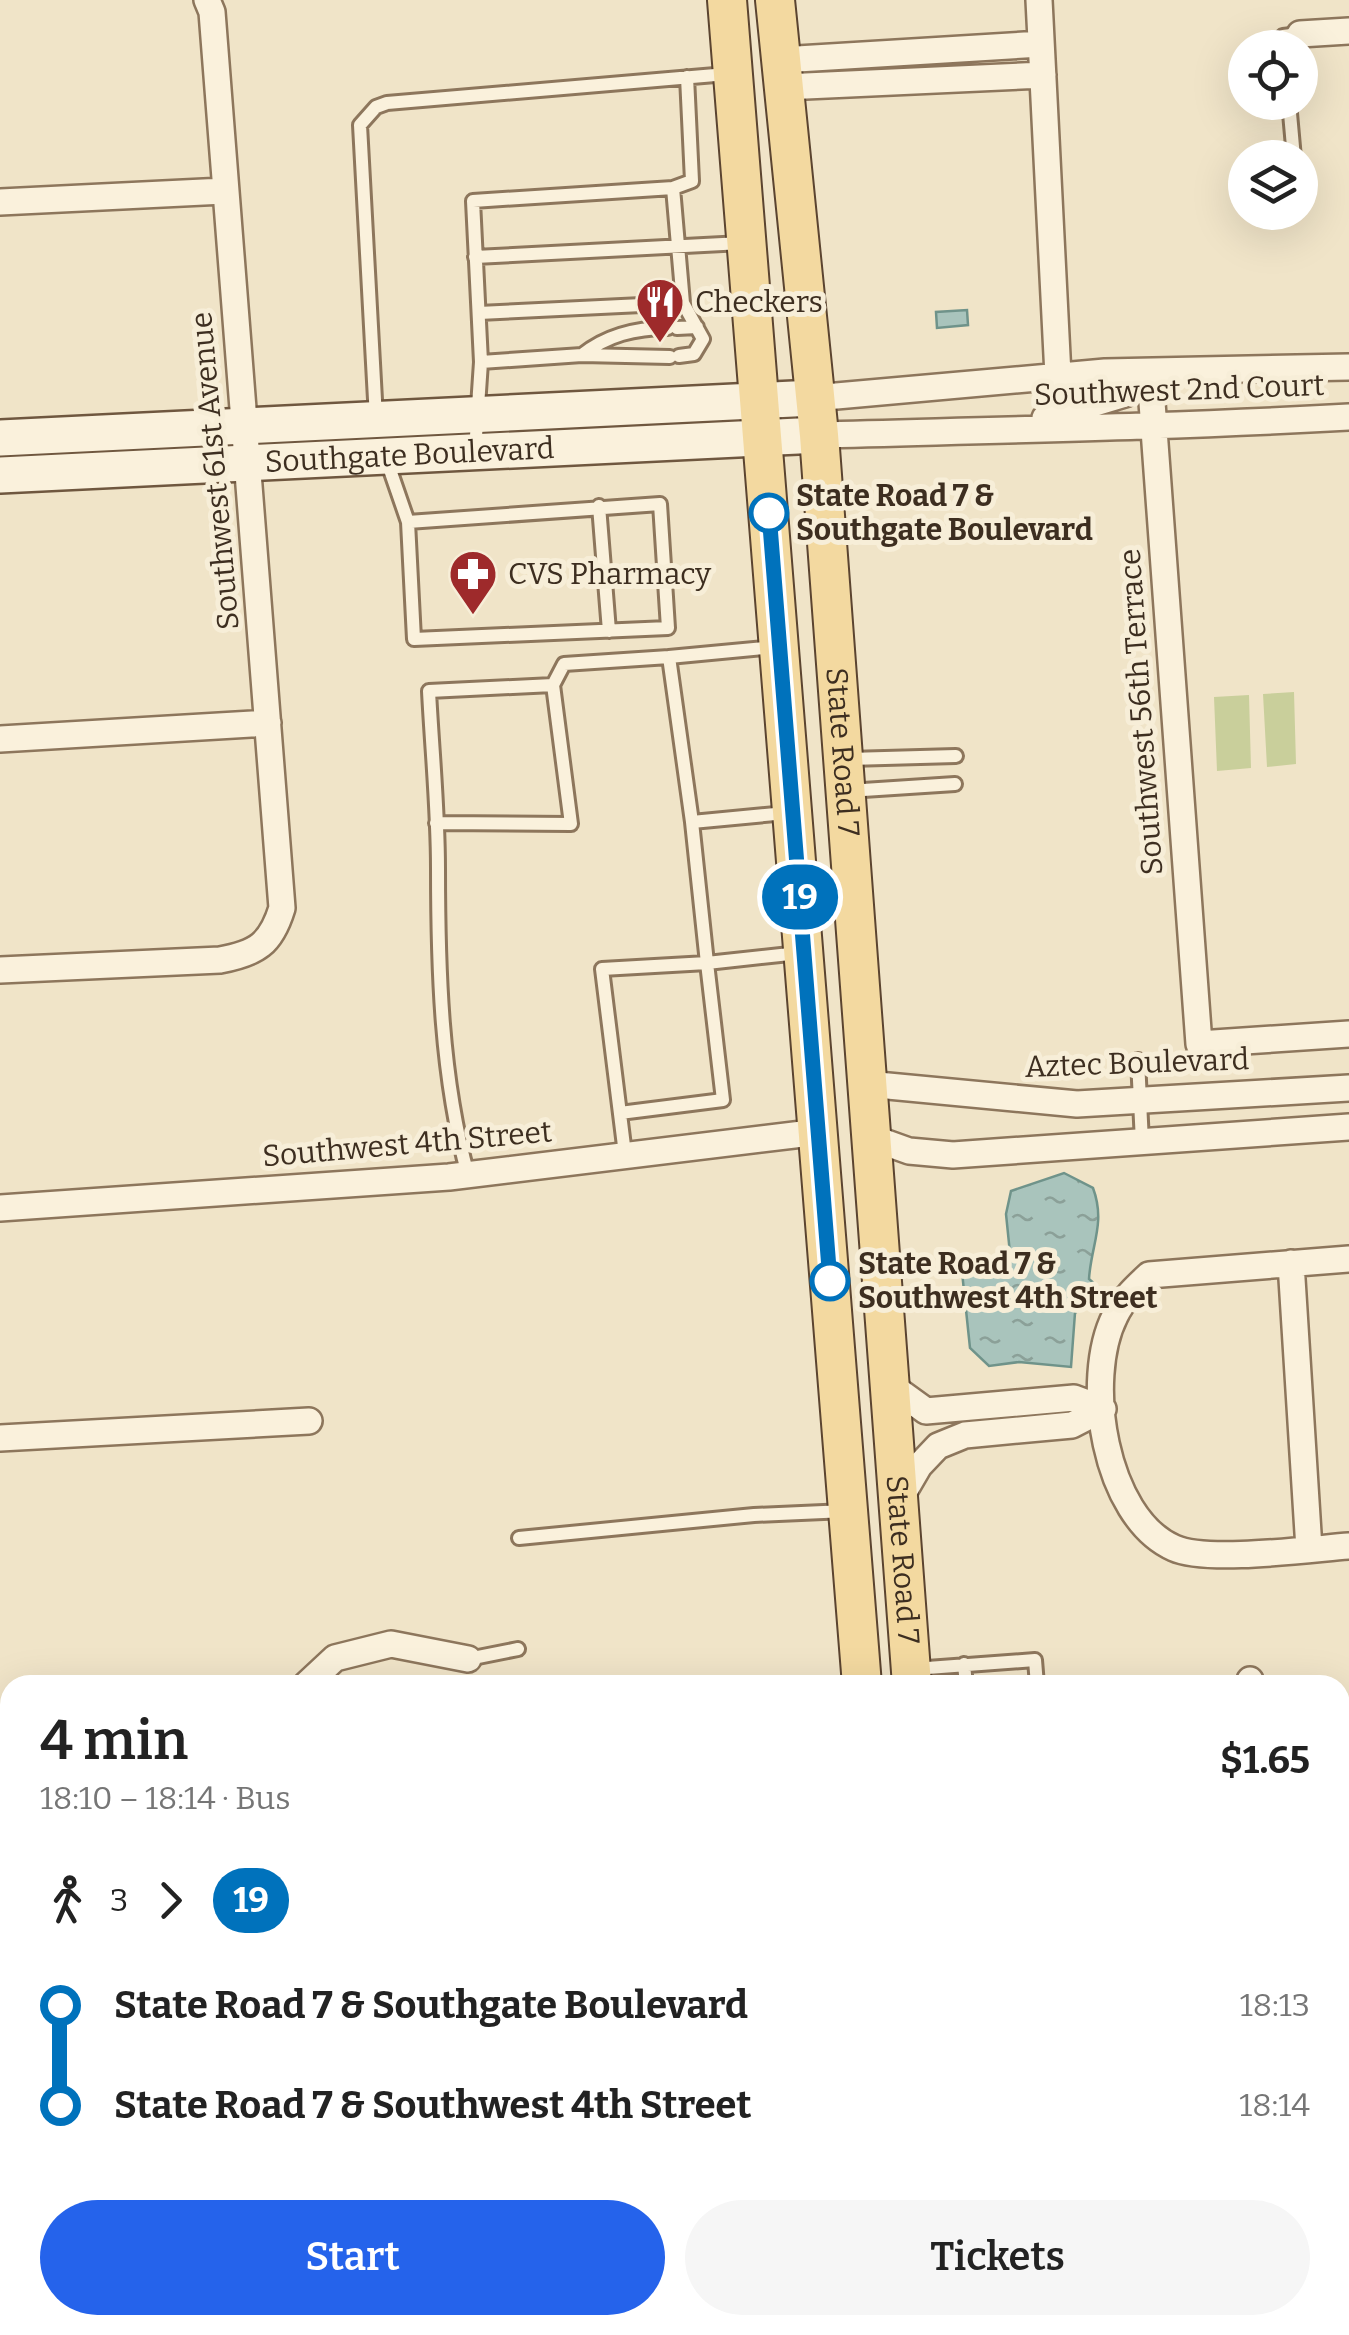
<!DOCTYPE html>
<meta charset="utf-8">
<style>
body{margin:0;font-family:Bitter,serif;background:#f6f6f6;color:#222;height:100vh;display:flex;flex-direction:column;font-size:38px;white-space:nowrap}
*{box-sizing:border-box;margin:0}
p{font-size:32px;color:#767676}
.icon{flex:none;width:55px;height:55px;fill:none;stroke:currentColor;stroke-width:2;stroke-linecap:round;stroke-linejoin:round}
.map{position:relative;flex:1;overflow:hidden}
.side{position:absolute;left:0px;top:1675px;width:1350px;height:660px;display:flex;flex-direction:column;background:#fff;border-radius:30px 30px 0 0;box-shadow:0 10px 40px #0002}
.side>*{flex:none}
.badge{padding:0 20px;border-radius:32px;font-size:35px;line-height:65px}
.controls{position:absolute;left:1228px;top:30px;display:grid;gap:20px}
.controls a{display:grid;place-items:center;width:90px;height:90px;border-radius:50%;background:#fff;box-shadow:0 10px 40px #0002;font-size:50px}
.map>.badge{position:absolute;translate:-50% -50%;box-shadow:0 0 0 5px #fff}
.legs{display:flex;align-items:center;gap:15px;height:110px;padding:0 40px;font-size:32px}
.legs p{margin-inline-start:auto}
.overview{display:flex;align-items:center;justify-content:space-between;height:170px;padding:0 40px}
h1{font-size:55px;font-weight:600;line-height:75px}
.button{display:flex;gap:20px;margin-top:auto;padding:20px 40px}
.button a{flex:1;height:115px;border-radius:60px;background:#2563eb;color:#fff;font-size:40px;font-weight:600;line-height:115px;text-align:center}
.button a+a{background:#f6f6f6;color:#222}
ul{padding:0 40px;list-style:none}
li{display:flex;align-items:center;gap:35px;height:100px;font-size:38px}
li i{display:grid;place-items:center;width:15px;height:100%;margin:0 12px;background:currentColor}
li i::after{content:'';width:25px;height:25px;margin:-12px;border:8px solid;border-radius:50%;background:#fff}
li p{margin-inline-start:auto}
li:first-child i{background:linear-gradient(#0000 50%,currentColor 0)}
li:last-child i{background:linear-gradient(currentColor 50%,#0000 0)}
.map>svg:first-child{display:block}
.grass{fill:#c9cf9b}
.water{fill:url(#water-ripples);stroke:#6f938a;stroke-width:2.5}
.lines{fill:none;stroke-linecap:round;stroke-linejoin:round}
.lane-casing{stroke:#8d765c;stroke-width:18}
.street-casing{stroke:#8d765c;stroke-width:30}
.secondary-casing{stroke:#6f573f;stroke-width:40}
.primary-casing{stroke:#5b4430;stroke-width:42}
.lane{stroke:#faf1dc;stroke-width:12}
.street{stroke:#faf1dc;stroke-width:25}
.secondary{stroke:#faf1dc;stroke-width:35}
.primary{stroke:#f3d9a0;stroke-width:38}
.line-1-casing{stroke:#fff;stroke-width:22}
.line-1{stroke:#0072bc;stroke-width:15}
.stop-1-dot{fill:#fff;stroke:#0072bc;stroke-width:5}
.labels{text-anchor:middle;dominant-baseline:central;stroke-width:10;stroke-linejoin:round;paint-order:stroke}
.poi-label{font-size:30px;fill:#3d2e20;stroke:#f7eed8;text-anchor:start}
.street-label{font-size:30px;fill:#3d2e20;stroke:#f7eed8}
.stop-label{font-size:30px;font-weight:bold;fill:#3d2e20;stroke:#f7eed8;text-anchor:start}
</style>
<div class="map">
<svg width="1349" height="2335" viewBox="0 0 1349 2335">
<defs>
<pattern id="water-ripples" width="26" height="14" patternUnits="userSpaceOnUse" patternTransform="scale(2.5)"><rect width="26" height="14" fill="#a9c4bc"/><path d="M2 4q2-2 4 0t4 0M15 11q2-2 4 0t4 0" fill="none" stroke="#8ba098"/></pattern>
</defs>
<rect width="100%" height="100%" fill="#f0e4c8"/>
<path class="grass" d="M1294,692L1296,764L1267,767L1263,694Z
M1249,695L1251,768L1217,771L1214,697Z
M1092,2325H1168L1169,2335H1027L1030,2329Z"/>
<path class="water" d="M967,310L968,325L937,328L936,312Z
M1064,1173L1093,1188C1106,1223 1091,1245 1089,1279L1097,1286L1094,1302L1075,1313L1071,1367L1019,1362L989,1366L970,1348L962,1272L967,1261L1004,1260L1010,1253L1006,1214L1011,1191Z"/>
<g class="lines">
<g class="lane-casing">
<path id="lane" d="M1284,48L1283,36L1300,34
M1289,102L1294,158
M673,188L692,181L687,77
M475,257L742,243
M677,328L697,327
M582,355C607,335 635,328 668,328
M679,356L694,354L703,339L683,303
M481,362L582,355L670,357
M376,418L360,125L376,107L387,103L727,74
M475,451L481,362L473,201L673,188L683,303L479,313
M387,461L408,522L414,639L668,628L660,504L408,522
M599,506L609,631
M849,759L956,756
M848,791L955,784
M786,813L692,822L707,963L799,953
M692,822L669,657L774,647
M436,823L571,824L553,685
M1138,1060L1142,1142
M620,1113L723,1100L707,963L602,969L625,1154
M468,1175C441,1077 438,969 438,868C438,809 432,750 429,691L553,685L564,664L669,657
M519,1538L754,1515L846,1511
M468,1659L518,1649
M964,1664L966,1685
M914,1669L1035,1660L1037,1685
M755,2325L756,2335
M1140,2325L1141,2335"/>
</g>
<g class="street-casing">
<path id="street" d="M1039,0L1060,415
M1300,34L1349,31
M781,60L1041,44
M784,87L1043,75
M0,202L224,191
M1150,375L1199,1044L1349,1034
M814,398L1105,372L1349,367
M1045,418L1125,394L1150,375
M819,435C996,430 1172,427 1349,417
M0,739L268,723
M0,970L220,960C257,953 271,944 282,908L212,12L207,0
M867,1084L1077,1104L1349,1088
M870,1137L909,1151L953,1155L1349,1127
M0,1208L449,1177L819,1132
M1349,1259L1149,1275C1136,1287 1123,1299 1115,1316C1083,1379 1104,1517 1174,1548C1207,1563 1310,1549 1349,1546
M1291,1263L1309,1549
M890,1385L926,1411L1074,1398L1103,1409
M0,1438L309,1421
M898,1502L919,1466L938,1446L965,1435L1072,1425L1103,1409
M1250,1680V1685
M306,1685L335,1658L391,1644L468,1659
M0,1771L10,1938
M1340,1814L1349,1813
M1340,2054L1349,2053
M1340,2283H1349
M26,2325V2335
M456,2325V2335
M1298,2325L1299,2335
M544,2335L731,2325"/>
</g>
<g class="secondary-casing">
<g id="secondary">
<path d="M0,438L814,398"/>
<path id="s1" d="M0,475L819,435"/>
</g>
</g>
<g class="primary-casing">
<g id="primary">
<path d="M727,0L862,1685"/>
<path id="s2" d="M775,0L819,435L912,1685"/>
<path d="M910,2325L911,2335"/>
<path d="M961,2325V2335"/>
</g>
</g>
<use href="#lane" class="lane"/>
<use href="#street" class="street"/>
<use href="#secondary" class="secondary"/>
<use href="#primary" class="primary"/>
</g>
<g class="lines">
<g class="line-1-casing">
<path id="line-1" d="M769,513L830,1281"/>
</g>
<use href="#line-1" class="line-1"/>
</g>
<defs>
<g id="restaurant-pin" transform="scale(2.5)"><path d="M0 17L-7.5 6A9.5 9.5 0 1 1 7.5 6Z" fill="#9e2a2b" stroke="#f7eed8"/><path d="M-5-6h1v4h1v-4h1v4h1v-4h1v5L-1.5 .5V6h-2V.5L-5-1ZM5-6V6H3V1.5H1.5Q1.5-4 5-6Z" fill="#fff"/></g>
<g id="pharmacy-pin" transform="scale(2.5)"><path d="M0 17L-7.5 6A9.5 9.5 0 1 1 7.5 6Z" fill="#9e2a2b" stroke="#f7eed8"/><path d="M-2-6h4v4h4v4h-4v4h-4v-4h-4v-4h4Z" fill="#fff"/></g>
</defs>
<g fill-rule="evenodd">
<use href="#restaurant-pin" x="660" y="302"/>
<use href="#pharmacy-pin" x="473" y="574"/>
</g>
<g class="stop-1-dot">
<circle cx="769" cy="513" r="18"/>
<circle cx="830" cy="1281" r="18"/>
</g>
<g class="labels">
<g class="poi-label">
<text x="695" y="302">Checkers</text>
<text x="508" y="574">CVS Pharmacy</text>
</g>
<g class="street-label">
<text transform="translate(1179 390) rotate(-2)">Southwest 2nd Court</text>
<text stroke="none"><textPath href="#s1" startOffset="410">Southgate Boulevard</textPath></text>
<text transform="translate(215 471) rotate(-95)">Southwest 61st Avenue</text>
<text transform="translate(1141 712) rotate(-94)">Southwest 56th Terrace</text>
<text stroke="none"><textPath href="#s2" startOffset="755">State Road 7</textPath></text>
<text transform="translate(1137 1063) rotate(-2)">Aztec Boulevard</text>
<text transform="translate(407 1144) rotate(-5)">Southwest 4th Street</text>
<text stroke="none"><textPath href="#s2" startOffset="1565">State Road 7</textPath></text>
</g>
<g class="stop-label">
<text x="796" y="496">State Road 7 &amp;<tspan x="796" dy="34">Southgate Boulevard</tspan></text>
<text x="858" y="1264">State Road 7 &amp;<tspan x="858" dy="34">Southwest 4th Street</tspan></text>
</g>
</g>
</svg>
<div class="controls">
<a><svg class="icon" aria-label="locate" viewBox="0 0 24 24"><circle cx="12" cy="12" r="6"/><path d="M12 2v4M12 18v4M2 12h4M18 12h4"/></svg></a>
<a><svg class="icon" aria-label="layers" viewBox="0 0 24 24"><path d="M12 4l9 5-9 5-9-5zM3 14l9 5 9-5"/></svg></a>
</div>
<b class="badge" style="left:800px;top:897px;background:#0072bc;color:#fff">19</b>
<section class="side">
<div class="overview"><div><h1>4 min</h1><p>18:10 – 18:14 · Bus</p></div><b>$1.65</b></div>
<div class="legs"><svg class="icon" aria-label="walk" viewBox="0 0 24 24"><circle cx="13" cy="4" r="2"/><path d="M13 8l-2 6 4 7M11 14l-3 7M7 12l3-4h3l4 4"/></svg>3<svg class="icon" aria-label="forward" viewBox="0 0 24 24"><path d="M9 5l7 7-7 7"/></svg><b class="badge" style="background:#0072bc;color:#fff">19</b></div>
<ul>
<li><i style="color:#0072bc"></i><b>State Road 7 &amp; Southgate Boulevard</b><p>18:13</p></li>
<li><i style="color:#0072bc"></i><b>State Road 7 &amp; Southwest 4th Street</b><p>18:14</p></li>
</ul>
<div class="button"><a>Start</a><a>Tickets</a></div>
</section>
</div>
